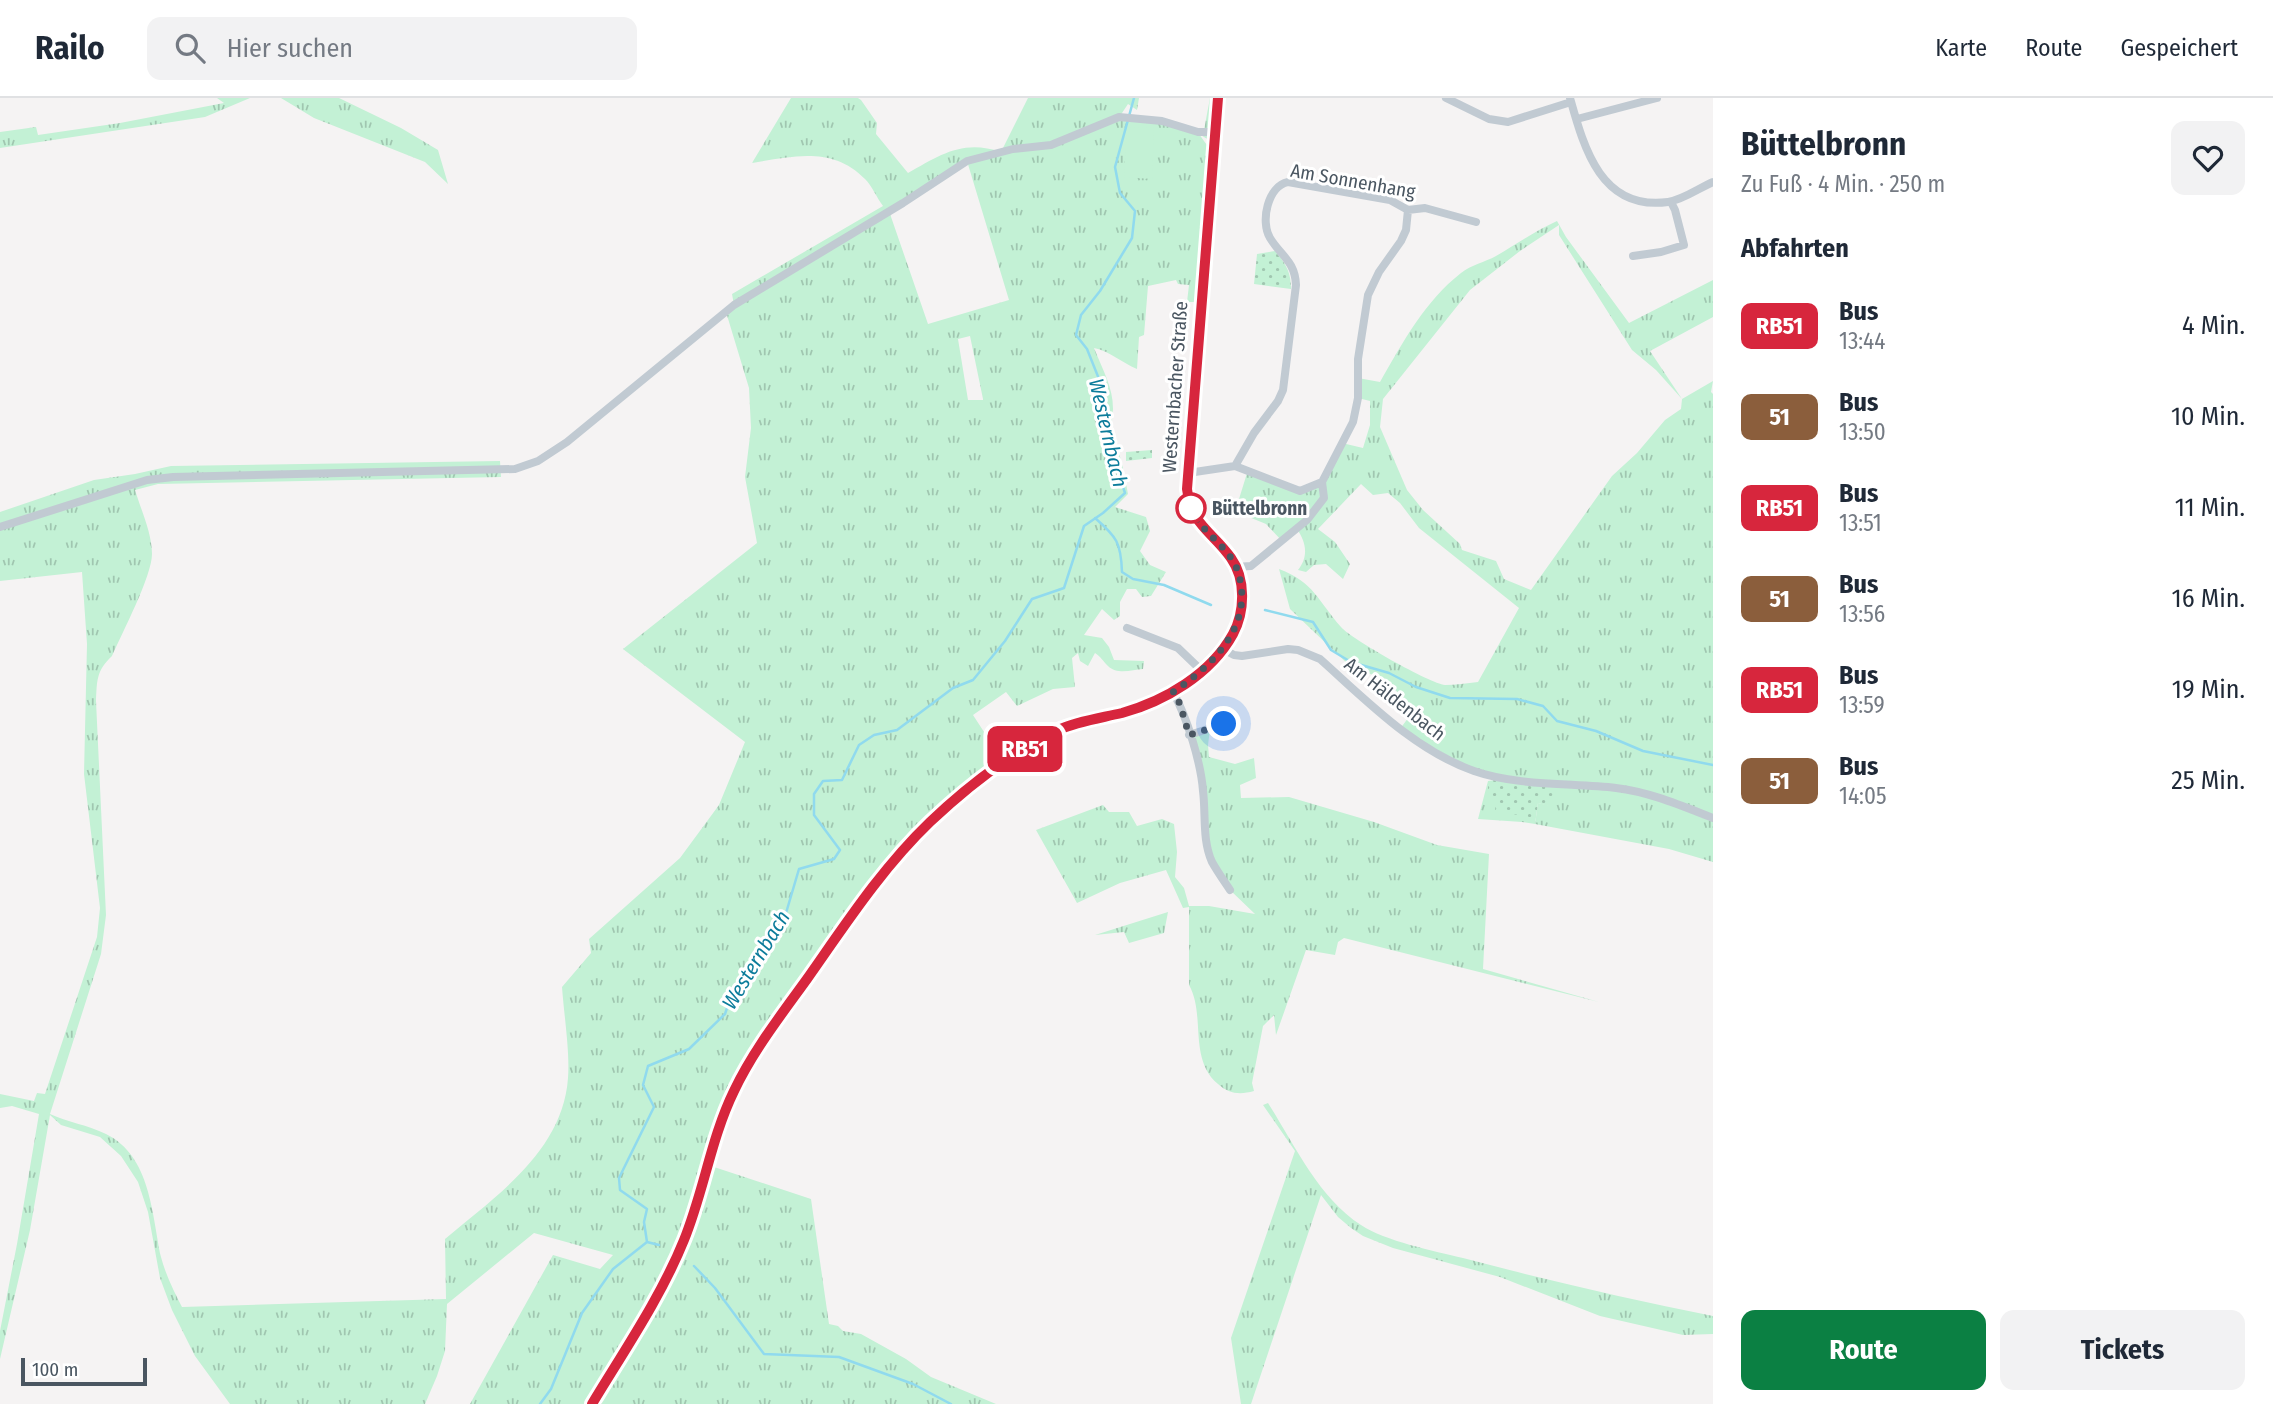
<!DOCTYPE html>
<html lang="de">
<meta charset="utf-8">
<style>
body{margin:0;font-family:"Fira Sans Condensed",sans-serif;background:#f2f2f3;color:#1f2937;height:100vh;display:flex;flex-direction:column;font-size:26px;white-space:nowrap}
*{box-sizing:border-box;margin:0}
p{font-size:23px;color:#747a83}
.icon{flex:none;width:38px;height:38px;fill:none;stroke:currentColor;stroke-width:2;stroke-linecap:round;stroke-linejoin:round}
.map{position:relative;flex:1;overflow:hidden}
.side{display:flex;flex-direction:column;background:#fff;width:560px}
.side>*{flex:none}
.badge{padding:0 14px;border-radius:10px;font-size:24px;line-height:46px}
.scale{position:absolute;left:21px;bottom:18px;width:126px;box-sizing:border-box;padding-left:7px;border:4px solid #4a5661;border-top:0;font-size:19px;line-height:24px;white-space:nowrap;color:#4a5661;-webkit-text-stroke:5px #fff;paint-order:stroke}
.you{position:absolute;width:35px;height:35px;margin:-18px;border:5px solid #fff;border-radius:50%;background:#1a73e8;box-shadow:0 0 0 10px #1a73e833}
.map>.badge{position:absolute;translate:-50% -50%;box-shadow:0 0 0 4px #fff}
h2{padding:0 28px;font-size:26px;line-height:63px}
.round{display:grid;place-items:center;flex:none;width:74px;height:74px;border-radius:14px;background:#f2f2f3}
.head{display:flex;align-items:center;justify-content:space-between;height:119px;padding:0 28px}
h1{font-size:33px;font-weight:700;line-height:52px}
.action{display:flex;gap:14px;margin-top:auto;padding:14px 28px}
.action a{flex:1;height:80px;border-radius:14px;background:#0b8043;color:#fff;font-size:28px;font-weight:700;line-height:80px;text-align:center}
.action a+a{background:#f2f2f3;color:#1f2937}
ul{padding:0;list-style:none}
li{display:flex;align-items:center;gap:21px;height:91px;padding:0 28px}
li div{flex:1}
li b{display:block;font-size:26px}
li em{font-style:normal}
li .badge{min-width:77px;font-weight:700;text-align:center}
header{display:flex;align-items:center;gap:42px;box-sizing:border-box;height:98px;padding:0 35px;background:#fff;border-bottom:2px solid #e0e1e3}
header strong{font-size:33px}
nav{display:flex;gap:38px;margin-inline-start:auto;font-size:24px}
.search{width:490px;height:63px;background:#f2f2f3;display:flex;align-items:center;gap:18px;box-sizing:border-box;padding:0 24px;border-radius:14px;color:#747a83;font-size:26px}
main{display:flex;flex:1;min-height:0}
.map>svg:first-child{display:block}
.grass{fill:url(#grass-tufts);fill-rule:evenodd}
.park{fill:url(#park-dots)}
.pitch{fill:#c3f1d5}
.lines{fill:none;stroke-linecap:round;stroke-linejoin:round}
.stream{stroke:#90daee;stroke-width:2.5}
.street{stroke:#c1cad2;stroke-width:8}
.secondary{stroke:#c1cbd6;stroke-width:12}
.line-casing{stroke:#fff;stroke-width:16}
.line{stroke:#d7263d;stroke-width:10}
.walk{stroke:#4a5661;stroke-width:7;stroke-dasharray:0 12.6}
.stop-dot{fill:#fff;stroke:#d7263d;stroke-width:3.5}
.labels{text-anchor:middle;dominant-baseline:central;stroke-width:6;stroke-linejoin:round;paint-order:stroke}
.street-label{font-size:19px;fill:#4a5661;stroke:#fff}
.stop-label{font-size:19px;font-weight:bold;fill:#4a5661;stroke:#fff;text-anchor:start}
.water-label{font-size:21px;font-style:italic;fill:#0c7c9b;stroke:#fff}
</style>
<header>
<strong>Railo</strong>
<div class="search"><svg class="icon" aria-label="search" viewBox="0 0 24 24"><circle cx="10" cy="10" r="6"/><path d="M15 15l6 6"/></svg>Hier suchen</div>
<nav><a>Karte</a><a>Route</a><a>Gespeichert</a></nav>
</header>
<main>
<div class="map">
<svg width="1713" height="1306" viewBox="0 0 1713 1306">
<defs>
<pattern id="grass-tufts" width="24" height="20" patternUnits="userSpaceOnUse" patternTransform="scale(1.75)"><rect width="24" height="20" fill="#c3f1d5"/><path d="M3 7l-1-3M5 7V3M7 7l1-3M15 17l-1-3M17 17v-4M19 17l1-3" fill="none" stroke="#a0c6b0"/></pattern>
<pattern id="park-dots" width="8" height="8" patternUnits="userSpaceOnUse" patternTransform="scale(1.75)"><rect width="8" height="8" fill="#c3f1d5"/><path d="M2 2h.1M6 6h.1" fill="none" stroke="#a0c6b0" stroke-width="1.8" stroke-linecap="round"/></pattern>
</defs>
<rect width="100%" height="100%" fill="#f5f3f3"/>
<path class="grass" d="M217,0H250L205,19L0,50V34L36,29L38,37L120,25L224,5Z
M281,0H339L401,30L438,52L448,86L425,64L314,20Z
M791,0H858L861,2L877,25L876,36L908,75C940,57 963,41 1001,54L1028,0H1139L1137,12L1128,6L1120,18L1204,32L1210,0H1218L1214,45L1199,36L1209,50L1198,204H1187L1189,187L1178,186L1176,182L1148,188L1144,237L1139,239L1137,271C1122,265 1110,253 1094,250C1106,280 1119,299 1110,331C1120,352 1124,374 1128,396L1115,409L1146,419L1150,433L1140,453L1150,467L1166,474L1151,498L1142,499L1136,491H1127L1120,504V518L1114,522L1102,511L1084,537L1102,540L1109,549L1114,562L1144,563L1143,571C1132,572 1117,577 1108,568C1103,563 1101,559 1095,555L1088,568L1080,563L1078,555L1072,560L1075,589L1053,591L1017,608L1006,594L973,617L1001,660L899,758L751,960L708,1067L811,1101L829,1226L838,1228L843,1233L861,1236L906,1261L931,1279L996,1306H470L553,1157L600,1171L613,1157L534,1135L447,1206L445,1253L437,1278L425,1306H230L195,1258L172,1212L160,1180L148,1114L138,1084L121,1058L100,1039L61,1027L50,1017L30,1132L0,1261V1233L17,1146L39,1016L12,1008L0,1010V996L34,1003L37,995L45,996L97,839L100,810L84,676L87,546L82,474L0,483V414L94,382L135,376L171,368L500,363L501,379L158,386L135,392C141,412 152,435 152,456C152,478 122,535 112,558C96,573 97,583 96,603L106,817L101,856L50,1016C67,1024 88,1027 106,1036C151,1058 152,1117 161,1159C165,1175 174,1194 182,1209L446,1201L445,1141C496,1098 563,1053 568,980C570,954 564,917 562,889L591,855L589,841L680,760L719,707L745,644L623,551L757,445L745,379L751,330L749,290L726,214L734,207L732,196L883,108C877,100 872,88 865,81C833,48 793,58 752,65ZM967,63L1009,202L928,226L889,113ZM970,238L983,301V302H968L958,241Z
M1557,123L1566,139L1629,225L1713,182V219L1650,253L1682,301L1713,283L1711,294L1713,296V764L1669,751L1535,726L1538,705L1555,709L1477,674L1400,631L1414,612L1384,580L1353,571L1290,511L1279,471C1314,484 1318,503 1341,529C1351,541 1431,586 1445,587C1455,587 1467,585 1478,584L1519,510L1419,430L1400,405L1388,395L1373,397L1361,386L1318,431L1335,444L1350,466L1343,481L1326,466L1314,467L1306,474L1298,472C1309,458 1306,444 1297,431L1282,443L1266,426L1244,417L1239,401L1248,372L1300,393L1322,384L1342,345L1363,350L1370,327V303L1358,300V280L1380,284C1403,244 1425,203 1461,175C1471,167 1485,164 1496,158C1517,146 1535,133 1557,123ZM1559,127V137L1632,252L1656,272L1682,301L1681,311L1665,322L1637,355L1612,378L1531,492L1504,481L1496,463L1462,452L1460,446L1423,412L1407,392L1380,329L1383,301L1470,192L1520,153Z
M1210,631L1208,647L1209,659L1235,666L1254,660L1256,680L1240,687L1241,700L1289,699L1374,724L1437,747L1489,756L1483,871L1599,904L1344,840L1338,844L1335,857L1306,852L1276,937L1274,917L1263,928L1252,985L1254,993C1240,997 1229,996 1218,986C1188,961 1206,917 1189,887V809L1183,810L1166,772L1120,785L1077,805L1036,732L1103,707L1109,714H1129L1137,728L1162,721L1174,726L1177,754L1175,779L1184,790L1189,808H1209L1255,816L1230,792L1211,762L1203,693L1189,637Z
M1488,683V698H1496L1522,717V724L1478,721Z
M1168,814L1164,835L1129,845L1124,834L1095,837Z
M1268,1005C1295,1047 1318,1099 1361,1127C1385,1143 1434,1153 1463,1160C1546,1182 1629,1201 1713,1218V1236L1683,1237L1600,1218L1500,1179L1393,1150L1363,1138L1351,1130L1338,1119L1321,1097L1251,1306H1241L1231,1240L1295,1053L1263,1007Z"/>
<path class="park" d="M1275,153C1286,166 1291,174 1291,191L1254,186L1257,156Z
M1152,352V360L1126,363V354Z
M1509,680L1553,685L1555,710L1538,705L1535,726L1522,724L1521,717L1495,715L1496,699H1488V683Z"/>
<path class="pitch" d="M1127,29L1154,30L1152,81L1124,79Z"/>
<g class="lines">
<path class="stream" d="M1095,420C1117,439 1121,445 1122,474L1133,481L1164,487L1211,507
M1265,512L1313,524L1331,552L1351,564L1389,575L1416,589L1450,600L1517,601L1543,608L1557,623L1596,633L1643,653L1713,667
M647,1144L659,1147
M694,1168L715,1190L764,1256L839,1259L913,1286L951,1306
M540,1306L551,1291L582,1215L613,1171L647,1144L644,1124L647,1111L620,1092L619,1080L654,1009L643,987L648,968L689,951L725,916L731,898L786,815L799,771L834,761L840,752L814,717V696L823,683L842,682L859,647L874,637L897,632L953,590L973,582L1005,543L1032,501L1064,490L1084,428L1103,415L1125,395L1114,361L1101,286L1087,251L1076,237L1081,217L1100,193L1132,140L1135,113L1120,95L1115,69L1134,0"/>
<path class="street" d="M1446,0L1489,21L1508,24L1571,4
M1570,0C1584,50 1601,113 1668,104C1683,102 1699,90 1713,84
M1577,21L1657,0
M1633,158L1661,154L1684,147L1675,112L1671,104
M1235,368L1254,335L1278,303L1283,292L1296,187C1295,163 1281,158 1270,140C1260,123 1268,88 1288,84L1390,102L1408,112L1425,110L1476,124
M1188,375L1235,368L1300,393L1322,384L1353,324L1358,300V261L1368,197L1379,174L1401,143L1406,132L1408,112
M0,429L147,382L173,379L515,371L538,363L567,344L734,207L903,105L967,63L1013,51L1051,47L1119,19L1162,23L1198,34H1215
M1236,469L1251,468L1307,422L1324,400L1322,384
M1127,530L1178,550L1202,573
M1223,551L1234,557L1242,558L1288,551L1298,552L1320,561C1366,602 1414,652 1474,673C1517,688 1571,685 1616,690C1650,694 1682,708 1713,720
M1173,594C1187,619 1201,665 1203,693C1206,716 1202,742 1212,764C1217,773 1224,783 1230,792
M1189,637L1224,626"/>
<path class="secondary" d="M592,1306C624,1253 661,1199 684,1142C704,1093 711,1040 734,993C753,953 781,917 807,881C845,827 882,770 930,724C967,689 1012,654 1058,632C1078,623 1101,620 1122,615C1165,603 1211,576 1233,536C1245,514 1246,481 1232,460C1213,434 1191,427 1187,391L1218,0"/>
</g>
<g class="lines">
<g class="line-casing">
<path id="line" d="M592,1306C624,1253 661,1199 684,1142C704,1093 711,1040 734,993C753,953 781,917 807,881C845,827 882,770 930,724C967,689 1012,654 1058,632C1078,623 1101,620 1122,615C1165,603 1211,576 1233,536C1245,514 1246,481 1231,460C1213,434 1191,427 1187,391L1218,0"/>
</g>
<use href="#line" class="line"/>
<path class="walk" d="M1191,410C1199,431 1219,442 1231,460C1237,468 1239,477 1241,486C1248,534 1210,569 1173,594L1180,606L1189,637L1224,626"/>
</g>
<circle class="stop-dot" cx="1191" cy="410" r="14"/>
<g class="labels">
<g class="street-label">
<text transform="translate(1353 83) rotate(10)">Am Sonnenhang</text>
<text transform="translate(1175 289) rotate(-86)">Westernbacher Straße</text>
<text transform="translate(1395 601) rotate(38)">Am Häldenbach</text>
</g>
<g class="stop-label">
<text x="1212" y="410">Büttelbronn</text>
</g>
<g class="water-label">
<text transform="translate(1108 335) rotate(77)">Westernbach</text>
<text transform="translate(756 862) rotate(-59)">Westernbach</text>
</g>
</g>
</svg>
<div class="scale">100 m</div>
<div class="you" style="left:1224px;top:626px"></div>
<b class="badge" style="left:1025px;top:651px;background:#d7263d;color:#fff">RB51</b>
</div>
<section class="side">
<div class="head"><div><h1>Büttelbronn</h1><p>Zu Fuß · 4 Min. · 250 m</p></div><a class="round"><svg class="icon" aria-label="heart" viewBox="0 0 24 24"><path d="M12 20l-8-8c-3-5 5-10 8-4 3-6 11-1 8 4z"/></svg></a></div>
<h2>Abfahrten</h2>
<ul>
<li><span class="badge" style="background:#d7263d;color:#fff">RB51</span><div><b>Bus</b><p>13:44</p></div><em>4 Min.</em></li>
<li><span class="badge" style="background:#8b5e3c;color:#fff">51</span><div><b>Bus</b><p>13:50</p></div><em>10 Min.</em></li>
<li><span class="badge" style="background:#d7263d;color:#fff">RB51</span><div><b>Bus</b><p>13:51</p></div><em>11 Min.</em></li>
<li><span class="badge" style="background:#8b5e3c;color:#fff">51</span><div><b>Bus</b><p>13:56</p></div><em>16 Min.</em></li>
<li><span class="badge" style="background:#d7263d;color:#fff">RB51</span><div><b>Bus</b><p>13:59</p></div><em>19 Min.</em></li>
<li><span class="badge" style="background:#8b5e3c;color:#fff">51</span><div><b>Bus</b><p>14:05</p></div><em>25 Min.</em></li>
</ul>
<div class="action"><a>Route</a><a>Tickets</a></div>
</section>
</main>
